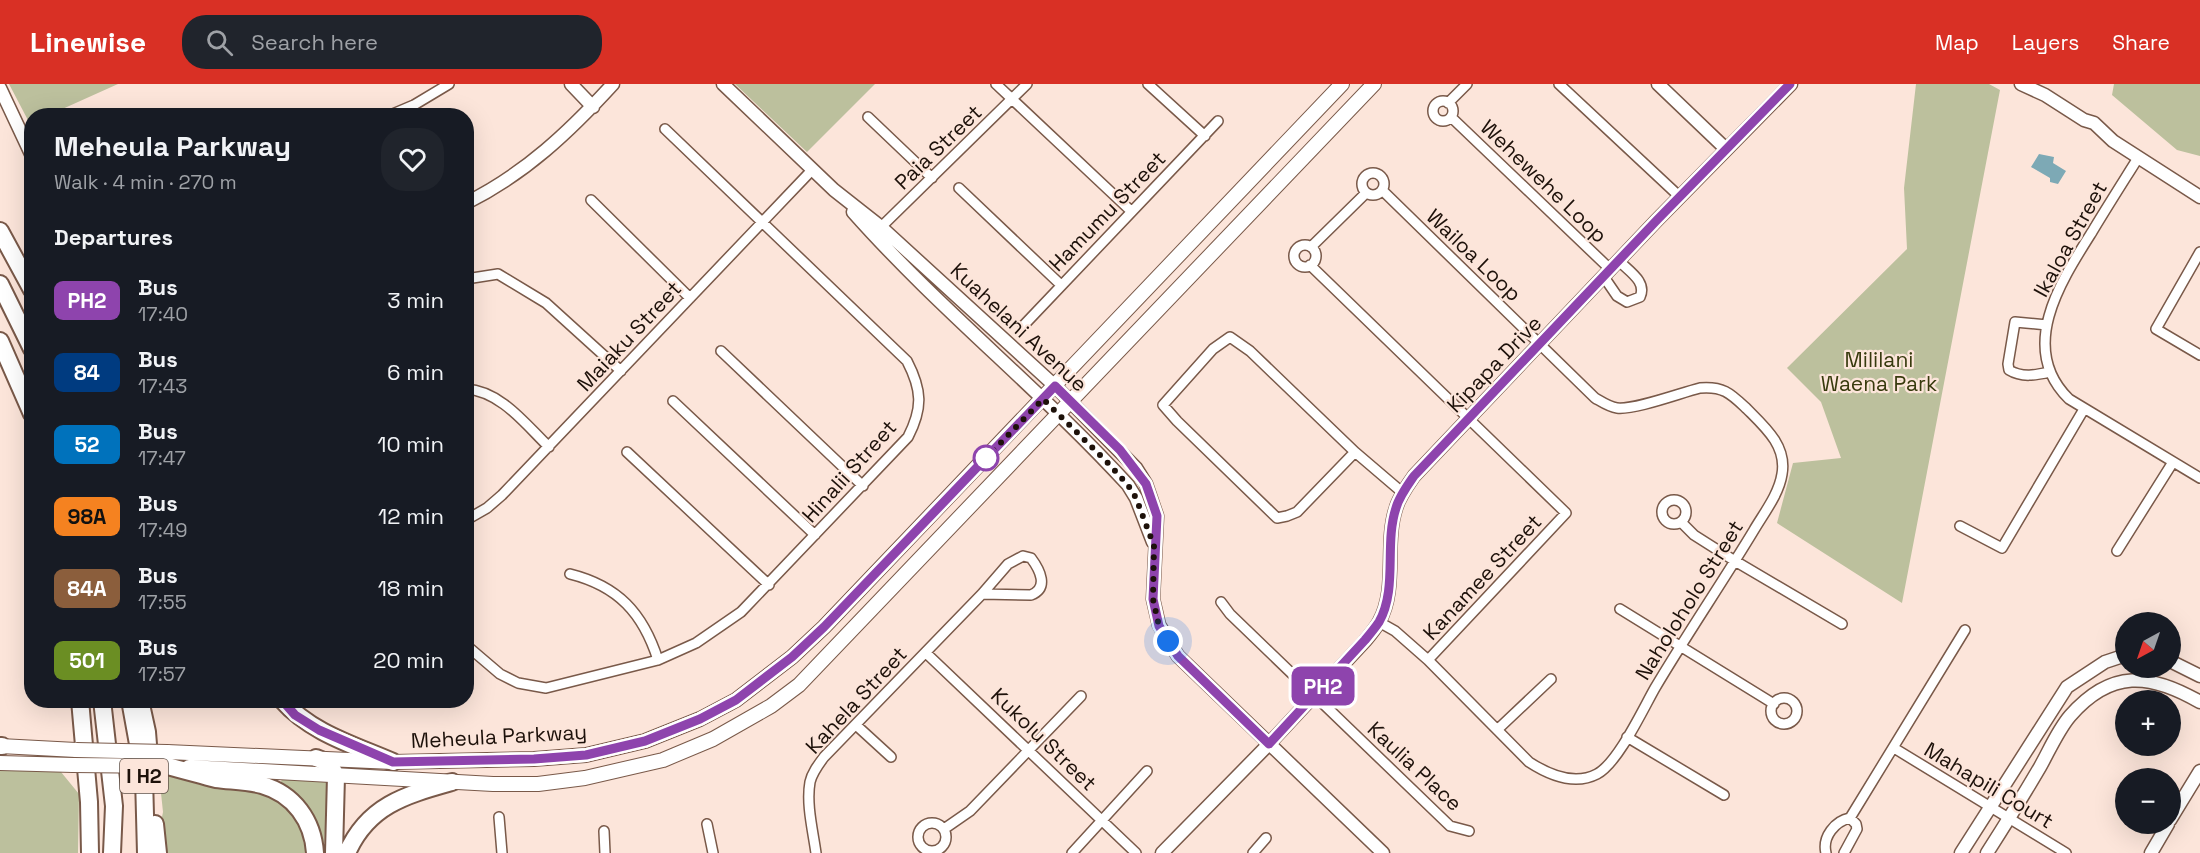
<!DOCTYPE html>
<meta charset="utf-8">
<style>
body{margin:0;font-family:"Space Grotesk",sans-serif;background:#20242c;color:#f1f3f6;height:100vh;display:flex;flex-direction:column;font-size:22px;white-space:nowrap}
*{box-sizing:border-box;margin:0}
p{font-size:20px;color:#9ea1a6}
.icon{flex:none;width:33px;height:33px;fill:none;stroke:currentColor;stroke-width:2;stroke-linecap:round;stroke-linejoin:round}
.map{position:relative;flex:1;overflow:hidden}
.details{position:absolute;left:24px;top:24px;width:450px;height:600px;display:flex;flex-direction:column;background:#171b24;border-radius:24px;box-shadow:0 6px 24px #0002}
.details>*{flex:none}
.badge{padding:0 12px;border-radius:9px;font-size:21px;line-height:39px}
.needle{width:39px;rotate:220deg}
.buttons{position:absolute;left:2115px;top:528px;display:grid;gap:12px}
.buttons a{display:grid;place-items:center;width:66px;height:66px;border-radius:50%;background:#171b24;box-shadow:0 6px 24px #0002;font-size:30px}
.you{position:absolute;width:30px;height:30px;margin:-15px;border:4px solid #fff;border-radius:50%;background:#1a73e8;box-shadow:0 0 0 9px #1a73e833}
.map>.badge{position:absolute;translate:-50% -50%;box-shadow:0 0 0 3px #fff}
h2{padding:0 30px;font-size:22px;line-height:54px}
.round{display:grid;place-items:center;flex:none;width:63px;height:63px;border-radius:24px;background:#20242c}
.head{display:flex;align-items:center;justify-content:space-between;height:102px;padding:0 30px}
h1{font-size:28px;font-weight:700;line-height:45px}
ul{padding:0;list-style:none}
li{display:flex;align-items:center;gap:18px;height:72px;padding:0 30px}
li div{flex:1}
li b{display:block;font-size:22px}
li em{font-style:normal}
li .badge{min-width:66px;font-weight:700;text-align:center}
header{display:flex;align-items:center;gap:36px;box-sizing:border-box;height:84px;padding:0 30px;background:#d93025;color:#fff}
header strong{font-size:28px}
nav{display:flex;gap:33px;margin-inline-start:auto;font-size:21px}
.search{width:420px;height:54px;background:#20242c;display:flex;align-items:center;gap:15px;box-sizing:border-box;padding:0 21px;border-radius:24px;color:#9ea1a6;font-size:22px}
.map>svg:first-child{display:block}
.green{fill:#bcc09d}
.water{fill:#7da9b5}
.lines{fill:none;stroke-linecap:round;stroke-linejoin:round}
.minor-casing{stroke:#795949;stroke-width:12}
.tertiary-casing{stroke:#795949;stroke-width:15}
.secondary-casing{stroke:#795949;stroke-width:16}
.motorway-casing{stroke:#795949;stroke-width:20}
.minor{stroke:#fff;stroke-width:9}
.tertiary{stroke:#fff;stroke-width:12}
.secondary{stroke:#fff;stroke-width:14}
.motorway{stroke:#fff;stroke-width:16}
.secondary-bridge-casing{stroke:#795949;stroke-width:16;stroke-linecap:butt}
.secondary-bridge{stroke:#fff;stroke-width:14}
.line-casing{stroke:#fff;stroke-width:14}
.line{stroke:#8e44ad;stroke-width:9}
.walk{stroke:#1d110a;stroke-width:6;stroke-dasharray:0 10.8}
.stop-dot{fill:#fff;stroke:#8e44ad;stroke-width:3}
.labels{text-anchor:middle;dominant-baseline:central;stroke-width:4.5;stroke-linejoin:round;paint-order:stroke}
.shield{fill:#fce5da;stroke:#605148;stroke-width:1.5}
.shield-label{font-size:20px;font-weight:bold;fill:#1d110a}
.street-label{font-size:21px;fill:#1d110a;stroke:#fce5da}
.park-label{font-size:21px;fill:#373a0d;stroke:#fce5da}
</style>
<header>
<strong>Linewise</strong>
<div class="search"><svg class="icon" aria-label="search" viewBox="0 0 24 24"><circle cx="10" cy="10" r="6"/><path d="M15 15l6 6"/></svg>Search here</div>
<nav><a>Map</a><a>Layers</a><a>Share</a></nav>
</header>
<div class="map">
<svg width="2200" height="769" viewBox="0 0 2200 769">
<rect width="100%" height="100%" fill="#fce5da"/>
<path class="green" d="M9,0H118L49,31L32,32L30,40Z
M735,0H875L807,68Z
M1916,0H1989L2000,6L1902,519L1777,439L1793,379L1841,374L1821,318L1787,284L1907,165L1904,104Z
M2114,0H2200V72L2177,66L2112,11Z
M0,685L61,688L79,710L78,769H0Z
M159,690L253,702L280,713L300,741L306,769H163L162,733L163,728Z
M283,694L327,697L324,769H322L278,702Z"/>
<path class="water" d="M2039,70L2054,73L2053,79L2066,87L2058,100L2050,98V94L2031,83Z"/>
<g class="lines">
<g class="minor-casing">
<path id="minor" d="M996,0L1131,127
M1148,0L1205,52
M1559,0L1680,113
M1433 27a10 10 0 1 1 20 0a10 10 0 1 1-20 0Z
M1448,19L1467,0
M388,32L414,21L449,0
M868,33L932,94
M1451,33L1611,186
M2138,74C2123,98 2107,123 2092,148C2061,197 2017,264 2069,315L2200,394
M1362 100a11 11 0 1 1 22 0a11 11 0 1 1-22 0Z
M959,104L1061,201
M591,116L690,214
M877,147L1027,0
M1294 172a11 11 0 1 1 22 0a11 11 0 1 1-22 0Z
M1311,163L1366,109
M2200,168L2156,245L2200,271
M1310,181L1566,429L1428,576
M1604,193L1617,212L1627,218L1640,213C1647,198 1630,188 1619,177
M466,195L498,190L546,219L621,287
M2047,241L2015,238L2008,280L2009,286C2022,294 2036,291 2050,288
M1023,242L1218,37
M1230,253L1250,267L1355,368L1297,428L1287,432L1277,434L1177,337L1163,321L1213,265Z
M721,267L863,402
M466,305C501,307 526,341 549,363
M673,317L815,451
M627,368L769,501
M1355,368L1403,409
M1662 428a12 12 0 1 1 24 0a12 12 0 1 1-24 0Z
M466,436L487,424L502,411L812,86
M1682,439L1694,451L1735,477L1842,540
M1960,442L2002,464L2084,325
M2117,467L2173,378
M570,490C618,502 643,529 658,576
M1221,518L1230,530L1450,742L1469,747
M1620,525L1774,620
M1379,538L1395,547L1428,576L1529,678C1549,691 1574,702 1597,690C1618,679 1643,625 1655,604C1687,550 1722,499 1754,446C1764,429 1779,410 1782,390C1787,362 1765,343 1747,325C1731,310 1724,302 1700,304C1680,309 1635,326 1617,324C1609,323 1602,318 1595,314L1382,106
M466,561L500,590L518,599L546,604L658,576L696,559L741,528L908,353C923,324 922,306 907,277L665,45
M926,569L1136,769
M1771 627a13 13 0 1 1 26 0a13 13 0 1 1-26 0Z
M856,641L891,673
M1497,646L1551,595
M1627,653L1724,711
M1894,664L2066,769
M499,733L502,769
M918 753a14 14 0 1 1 28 0a14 14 0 1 1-28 0Z
M707,740L713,769
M944,745L970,727L1081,612
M604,747L605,769
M816,769C813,747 806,720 810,698C812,689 818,681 824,673L982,510L1008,480L1023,472L1031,474C1040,486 1049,504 1031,511L982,510
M1072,769L1147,687
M1253,769L1266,754
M1826,769C1822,753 1835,737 1850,734L1965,546
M1844,769L1857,745L1856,740L1850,734"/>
</g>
<g class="tertiary-casing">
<path id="tertiary" d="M571,0L593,23
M723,0L834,106L881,143L1055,302L1136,384L1146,400L1157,432L1153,515L1159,541L1178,572L1383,769
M1658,0L1726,65
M2021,0L2045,11L2084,36L2094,39L2113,57L2200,113
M0,4L32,72
M466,119C525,90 570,47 613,0
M853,128C939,225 1041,306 1128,401L1136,414L1153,458
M2170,577L2200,592
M2170,736L2200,687
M1162,769L1269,660L1365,557C1370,551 1375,545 1379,538C1398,504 1384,460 1396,424C1399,413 1407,402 1414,392L1657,136L1791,0
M1961,769L2067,603L2105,578L2126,571
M1987,769C2005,741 2023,712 2040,683C2049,667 2058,646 2070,632C2111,585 2150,589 2200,618
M2151,769L2168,740"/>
</g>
<g class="secondary-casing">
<path id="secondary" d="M0,662L76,666
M167,668L393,678L534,675L586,671L645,657L700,635L736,616L792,573L824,543L1342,0
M0,679L73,681
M189,683L493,700H538L585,694L663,676L713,655L771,622L799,601L1374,0"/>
</g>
<g class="motorway-casing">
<path id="motorway" d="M0,147L32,206
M0,200L32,265
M0,257L32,330
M80,616L89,718L90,769
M102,616L114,722L112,769
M130,616L144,693L146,769
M140,616L147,648L149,673
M282,616C311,649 354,661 393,678
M0,662H2
M316,674C327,678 331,681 336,692L334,769
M167,682C184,686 200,691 216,695C231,697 247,697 262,701C294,710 313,737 315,769
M155,740L158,769
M347,769C368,721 406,711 452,698"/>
</g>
<use href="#minor" class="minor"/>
<use href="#tertiary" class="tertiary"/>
<use href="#secondary" class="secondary"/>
<use href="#motorway" class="motorway"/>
<g class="secondary-bridge-casing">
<path id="secondary-bridge" d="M76,666L167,668
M73,681L167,682"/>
</g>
<use href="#secondary-bridge" class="secondary-bridge"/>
</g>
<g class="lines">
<g class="line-casing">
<path id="line" d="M282,616L295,631L319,646L393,678L534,675L586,671L645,657L700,635L736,616L792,573L824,543L1055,302L1120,366L1146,400L1157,432L1153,515L1159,542L1178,572L1269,660L1365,556C1370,550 1375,544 1379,538C1398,504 1384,460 1396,424C1399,413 1407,402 1414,392L1657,136L1790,0"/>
</g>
<use href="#line" class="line"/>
<path class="walk" d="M986,374L1043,315L1107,378L1128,401L1136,414L1154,462L1153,515L1159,542L1168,557"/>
</g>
<circle class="stop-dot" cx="986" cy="374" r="12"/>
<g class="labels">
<rect class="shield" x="120" y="675" width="48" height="34" rx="4.5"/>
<g class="shield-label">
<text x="144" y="692">I H2</text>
</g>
<g class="street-label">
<text transform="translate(938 63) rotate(-44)">Paia Street</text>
<text transform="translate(1544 97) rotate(44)">Wehewehe Loop</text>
<text transform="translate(1107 127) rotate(-46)">Hamumu Street</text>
<text transform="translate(2070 155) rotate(-61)">Ikaloa Street</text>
<text transform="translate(1474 171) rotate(44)">Wailoa Loop</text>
<text transform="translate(1019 243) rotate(43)">Kuahelani Avenue</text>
<text transform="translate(629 252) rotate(-47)">Maiaku Street</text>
<text transform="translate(1494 280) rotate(-46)">Kipapa Drive</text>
<text transform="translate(849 387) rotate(-48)">Hinalii Street</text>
<text transform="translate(1482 493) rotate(-47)">Kanamee Street</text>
<text transform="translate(1689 516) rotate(-58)">Naholoholo Street</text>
<text transform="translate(856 616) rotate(-47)">Kahela Street</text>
<text transform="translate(499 652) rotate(-3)">Meheula Parkway</text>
<text transform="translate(1044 655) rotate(44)">Kukolu Street</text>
<text transform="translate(1415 682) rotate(43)">Kaulia Place</text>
<text transform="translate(1989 701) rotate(31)">Mahapili Court</text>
</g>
<g class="park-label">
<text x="1879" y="275">Mililani<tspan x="1879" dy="24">Waena Park</tspan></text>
</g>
</g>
</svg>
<div class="buttons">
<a><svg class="needle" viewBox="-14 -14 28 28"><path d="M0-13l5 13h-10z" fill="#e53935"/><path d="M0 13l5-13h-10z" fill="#9ea1a6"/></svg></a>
<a>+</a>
<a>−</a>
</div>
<div class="you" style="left:1168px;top:557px"></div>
<b class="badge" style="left:1323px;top:602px;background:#8e44ad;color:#fff">PH2</b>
<section class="details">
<div class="head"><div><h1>Meheula Parkway</h1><p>Walk · 4 min · 270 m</p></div><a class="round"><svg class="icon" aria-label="heart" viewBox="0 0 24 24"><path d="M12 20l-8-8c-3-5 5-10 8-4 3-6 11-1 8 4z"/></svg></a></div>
<h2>Departures</h2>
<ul>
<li><span class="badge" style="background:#8e44ad;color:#fff">PH2</span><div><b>Bus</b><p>17:40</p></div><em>3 min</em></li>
<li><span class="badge" style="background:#003b80;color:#fff">84</span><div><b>Bus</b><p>17:43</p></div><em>6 min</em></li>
<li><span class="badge" style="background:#0072bc;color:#fff">52</span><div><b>Bus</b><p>17:47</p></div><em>10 min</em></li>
<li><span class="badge" style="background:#f58220;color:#111">98A</span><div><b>Bus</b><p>17:49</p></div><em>12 min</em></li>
<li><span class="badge" style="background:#8b5e3c;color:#fff">84A</span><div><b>Bus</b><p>17:55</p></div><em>18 min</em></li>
<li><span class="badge" style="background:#6b8e23;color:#fff">501</span><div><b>Bus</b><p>17:57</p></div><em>20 min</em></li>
</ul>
</section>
</div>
